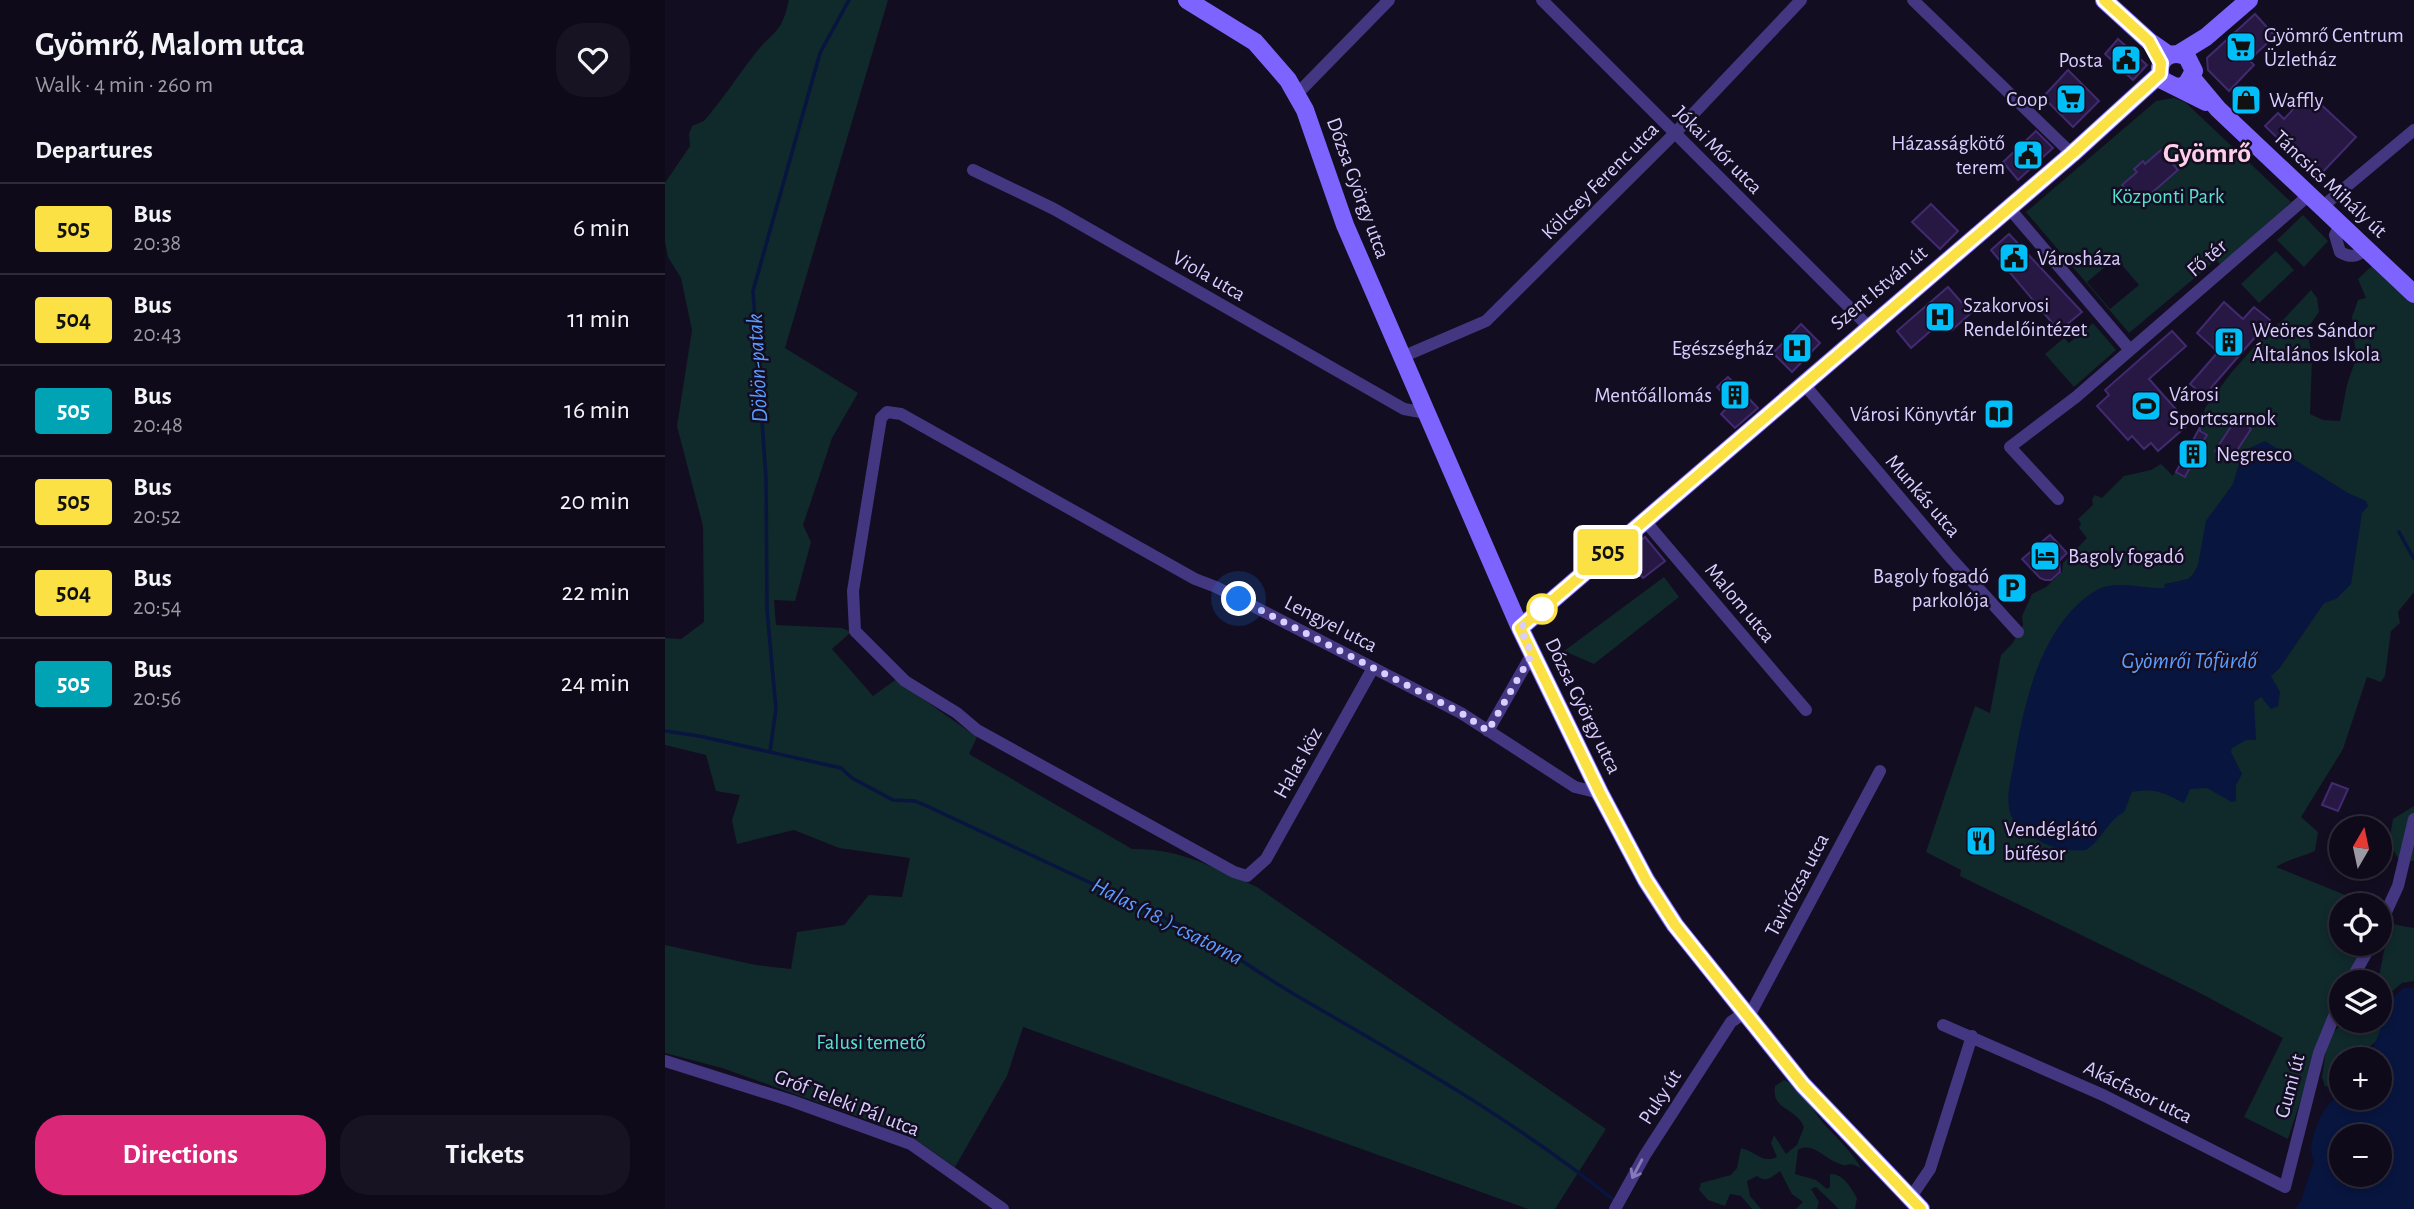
<!DOCTYPE html>
<meta charset="utf-8">
<style>
body{margin:0;font-family:"Alegreya Sans",sans-serif;background:#171322;color:#f1f3f6;height:100vh;display:flex;flex-direction:column;font-size:26px;white-space:nowrap}
*{box-sizing:border-box;margin:0}
p{font-size:23px;color:#9b9aa2}
.icon{flex:none;width:38px;height:38px;fill:none;stroke:currentColor;stroke-width:2;stroke-linecap:round;stroke-linejoin:round}
.map{position:relative;flex:1;overflow:hidden}
.sheet{display:flex;flex-direction:column;background:#0e0a19;width:665px}
.sheet>*{flex:none}
.badge{padding:0 14px;border-radius:5px;font-size:24px;line-height:46px}
.needle{width:46px;rotate:9deg}
.tools{position:absolute;left:1664px;top:816px;display:grid;gap:14px}
.tools a{display:grid;place-items:center;width:63px;height:63px;border-radius:50%;background:#0e0a19;box-shadow:0 4px 10px #0003,0 0 0 2px #2e2b38;font-size:35px}
.you{position:absolute;width:35px;height:35px;margin:-18px;border:5px solid #fff;border-radius:50%;background:#1a73e8;box-shadow:0 0 0 10px #1a73e833}
.map>.badge{position:absolute;translate:-50% -50%;box-shadow:0 0 0 4px #fff}
h2{padding:0 35px;font-size:26px;line-height:63px}
.round{display:grid;place-items:center;flex:none;width:74px;height:74px;border-radius:28px;background:#171322}
.overview{display:flex;align-items:center;justify-content:space-between;height:119px;padding:0 35px}
h1{font-size:33px;font-weight:700;line-height:52px}
.button{display:flex;gap:14px;margin-top:auto;padding:14px 35px}
.button a{flex:1;height:80px;border-radius:28px;background:#db2777;color:#fff;font-size:28px;font-weight:700;line-height:80px;text-align:center}
.button a+a{background:#171322;color:#f1f3f6}
ul{padding:0;list-style:none}
li{display:flex;align-items:center;gap:21px;height:91px;padding:0 35px;border-top:2px solid #2e2b38}
li div{flex:1}
li b{display:block;font-size:26px}
li em{font-style:normal}
li .badge{min-width:77px;font-weight:700;text-align:center}
main{display:flex;flex:1;min-height:0}
.map>svg:first-child{display:block}
.green{fill:#10292b;fill-rule:evenodd}
.water{fill:#08153f;fill-rule:evenodd}
.lines{fill:none;stroke-linecap:round;stroke-linejoin:round}
.stream{stroke:#08153f;stroke-width:3.5}
.building{fill:#271843;stroke:#412a6f;stroke-width:2}
.street{stroke:#443781;stroke-width:12}
.secondary{stroke:#7d64ff;stroke-width:18}
.oneway{stroke:#887aba}
.line-casing{stroke:#fff;stroke-width:16}
.line{stroke:#fbe143;stroke-width:10}
.walk{stroke:#dacdff;stroke-width:7;stroke-dasharray:0 12.6}
.stop-dot{fill:#fff;stroke:#fbe143;stroke-width:3.5}
.labels{text-anchor:middle;dominant-baseline:central;stroke-width:5;stroke-linejoin:round;paint-order:stroke}
.poi-label{font-size:21px;fill:#dacdff;stroke:#130d21;text-anchor:start}
.street-label{font-size:21px;fill:#dacdff;stroke:#130d21}
.park-label{font-size:21px;fill:#57e1d1;stroke:#130d21}
.water-label{font-size:23px;font-style:italic;fill:#5b9dff;stroke:#130d21}
.district-label{font-size:28px;font-weight:bold;fill:#ffcfe7;stroke:#130d21}
</style>
<main>
<section class="sheet">
<div class="overview"><div><h1>Gyömrő, Malom utca</h1><p>Walk · 4 min · 260 m</p></div><a class="round"><svg class="icon" aria-label="heart" viewBox="0 0 24 24"><path d="M12 20l-8-8c-3-5 5-10 8-4 3-6 11-1 8 4z"/></svg></a></div>
<h2>Departures</h2>
<ul>
<li><span class="badge" style="background:#fbe143;color:#111">505</span><div><b>Bus</b><p>20:38</p></div><em>6 min</em></li>
<li><span class="badge" style="background:#fbe143;color:#111">504</span><div><b>Bus</b><p>20:43</p></div><em>11 min</em></li>
<li><span class="badge" style="background:#00a3b4;color:#fff">505</span><div><b>Bus</b><p>20:48</p></div><em>16 min</em></li>
<li><span class="badge" style="background:#fbe143;color:#111">505</span><div><b>Bus</b><p>20:52</p></div><em>20 min</em></li>
<li><span class="badge" style="background:#fbe143;color:#111">504</span><div><b>Bus</b><p>20:54</p></div><em>22 min</em></li>
<li><span class="badge" style="background:#00a3b4;color:#fff">505</span><div><b>Bus</b><p>20:56</p></div><em>24 min</em></li>
</ul>
<div class="button"><a>Directions</a><a>Tickets</a></div>
</section>
<div class="map">
<svg width="1749" height="1209" viewBox="0 0 1749 1209">
<rect width="100%" height="100%" fill="#130d21"/>
<path class="green" d="M124,0H223L120,348L193,393L167,438L138,525L146,542L130,601L109,600L111,625L177,628L186,632L167,649L208,696L233,678L238,685L312,737L304,754L467,849C515,848 549,868 592,887L941,1129L890,1209H863L358,1027L342,1076L290,1167L244,1135L57,1068L0,1053V945L91,965L126,969L132,932L179,925L204,895L237,897L245,858L174,848L129,830L72,844L67,820L75,795L51,791L41,755L0,745V638L16,639L39,622L38,526L12,426L27,330L16,278L3,257L0,242V183L25,146L24,134L27,126L39,121C57,100 72,77 89,55C108,30 116,36 124,0Z
M1509,98L1520,102L1626,202L1556,265L1551,260L1464,333L1361,212L1491,101ZM1451,258L1474,285L1445,309L1422,282Z
M1638,215L1663,241L1639,267L1612,240Z
M1611,251L1629,270L1594,303L1576,284Z
M1710,263L1749,300V592L1733,612L1735,623L1726,631L1720,676L1716,682L1702,677L1678,749L1636,817L1653,832L1650,851C1636,857 1624,859 1611,867L1705,905H1676V943H1707L1685,982H1676V999L1650,1055L1623,1139L1579,1117L1618,1038L1535,993L1295,876L1296,870L1261,852L1310,706L1325,713L1336,655L1347,644L1358,625L1357,616L1367,594L1381,587L1397,572L1398,563L1422,538L1414,528L1416,524L1413,519L1428,505L1427,499L1430,495L1437,498L1459,476L1486,470L1496,464L1508,476L1537,422L1540,408L1566,373L1603,331L1619,319L1646,290L1652,298L1654,312L1642,329L1647,358L1645,414L1658,420L1675,421L1682,385L1691,358L1687,317L1693,300L1701,298L1693,279Z
M1428,323L1451,350L1409,387L1380,354L1399,338L1404,343Z
M999,577L1014,597L929,664L899,651Z
M1749,806V861L1734,860L1724,842L1728,819Z
M1727,924L1749,928V981L1737,983L1723,995L1722,1032L1690,1059H1676C1676,1069 1672,1079 1666,1088L1660,1086L1657,1077L1663,1037L1673,1028L1676,1007V1020H1715L1713,982L1723,930Z
M1119,1080C1138,1087 1147,1111 1160,1125C1173,1139 1186,1151 1196,1168C1181,1160 1185,1168 1175,1164C1161,1160 1147,1141 1133,1150L1130,1174L1151,1180L1162,1189L1165,1187V1174C1179,1174 1186,1188 1192,1198L1190,1209H1174L1151,1187L1146,1189L1154,1202L1152,1209H1131L1138,1202L1127,1194L1115,1171C1107,1177 1101,1183 1092,1176L1082,1181L1085,1196L1096,1209H1087L1076,1196L1065,1194L1060,1206L1043,1200L1034,1190L1036,1183L1066,1175L1072,1168L1076,1148C1090,1151 1097,1164 1112,1157L1106,1143L1109,1135L1121,1154L1132,1145L1139,1127C1131,1107 1106,1111 1110,1086Z"/>
<path class="water" d="M1600,441L1683,493L1701,501L1703,506L1697,513L1686,584L1671,599L1659,603L1614,669L1606,676L1615,692L1613,706L1606,709L1596,697L1589,702L1591,740H1581L1567,748L1566,752L1577,774L1571,785V801L1567,802L1542,788L1525,789L1519,803C1498,793 1492,788 1467,792L1459,812C1443,820 1437,840 1421,850C1392,853 1362,840 1346,816C1340,799 1346,779 1349,762C1359,704 1375,626 1430,591C1450,579 1477,589 1499,588L1500,584L1523,579L1528,574L1533,565L1541,521L1568,484L1578,451Z
M1738,988H1749V1209H1630L1636,1201L1649,1161C1640,1146 1656,1109 1669,1099L1676,1070V1097H1715V1059H1703L1713,1036L1723,1003ZM1676,1136H1715V1174H1676Z"/>
<g class="lines">
<path class="stream" d="M1734,532L1749,559
M0,731L34,736L176,768L187,778L228,800L250,801L264,807L526,930C564,950 597,976 634,997C742,1060 853,1122 950,1201
M105,751L111,709L102,610L101,478L88,291L155,53L184,0"/>
</g>
<path class="building" d="M1590,14L1610,36L1584,60L1589,65L1564,91L1543,70L1542,58Z
M1453,39L1482,65L1468,80L1440,54Z
M1403,70L1434,101L1408,127L1378,97Z
M1650,99L1691,137L1653,177L1600,126L1613,113L1619,119L1634,103L1640,109Z
M1371,131L1388,148L1353,180L1338,162Z
M1496,150L1513,170L1474,204L1457,185L1472,172L1469,169L1478,161L1480,164Z
M1266,204L1293,231L1275,249L1247,222Z
M1344,234L1417,312L1394,331L1326,250Z
M1283,287L1306,313L1287,330L1278,320L1246,348L1232,331Z
M1559,302L1578,319L1589,307L1605,320L1539,396L1525,384L1553,352L1532,333Z
M1136,324L1155,343L1127,372L1108,353Z
M1507,331L1521,346L1484,379L1524,424L1493,451L1486,443L1479,449L1467,436L1463,440L1432,406L1444,395L1440,390Z
M1063,377L1093,408L1070,428L1056,414L1067,403L1052,387Z
M1571,419L1586,429L1565,461L1550,451Z
M1535,427V431L1542,435L1537,443L1535,442V448L1520,477L1511,472Z
M1385,535L1402,553L1394,561L1395,572L1386,580H1380L1375,578L1357,559Z
M980,537L1000,561L978,578L959,555Z
M1667,783L1683,789L1673,811L1657,805Z"/>
<g class="lines">
<path class="street" d="M877,0L1203,326
M1248,0L1407,154
M632,94L724,0
M308,170L389,209L739,409L761,413
M1657,207L1749,130
M1344,208L1465,350
M1675,225L1670,235L1675,252C1685,258 1692,257 1701,249
M737,357L821,321L1010,133L1136,0
M1138,383L1285,557L1353,632
M1393,499L1345,447L1411,397L1644,195
M980,521L1141,710
M708,668L601,859L582,876L569,872L312,730L292,713L240,681L190,631L188,591L216,418L222,412L236,414L530,579L551,587L796,713L910,787L935,793
M823,731L867,654
M1715,925L1733,886L1749,819
M1685,982L1707,943
M1083,1018L1215,771
M1278,1025L1438,1095L1620,1187L1654,1053L1676,999
M0,1061L127,1101L246,1144L338,1209
M1246,1197L1265,1169L1307,1036
M950,1209L980,1155L1066,1022L1079,1013"/>
<path class="secondary" d="M522,0L590,42L623,80L640,110L680,225L855,628L935,793L981,880L1010,925L1138,1085L1256,1209
M1439,0L1484,41L1504,55
M1515,53L1541,37L1584,0
M1527,78L1553,109L1749,294
M1513,87L1521,85L1529,71L1522,57C1505,48 1489,61 1497,80L1541,102
M855,628L1407,154L1495,74"/>
</g>
<defs><path id="oneway-shaft" d="M-6 0H5M1.5-3L5.5 0L1.5 3" fill="none" stroke-width="1.6" stroke-linecap="round" stroke-linejoin="round" transform="scale(1.75)"/></defs>
<use class="oneway" href="#oneway-shaft" transform="translate(972 1169) rotate(118)"/>
<g class="lines">
<g class="line-casing">
<path id="line" d="M1256,1209L1138,1085L1010,925L981,880L935,793L855,628L1407,154L1495,74L1496,63L1484,41L1439,0"/>
</g>
<use href="#line" class="line"/>
<path class="walk" d="M574,599L796,713L823,731L867,654L855,628L877,609"/>
</g>
<defs>
<g id="supermarket-square" transform="scale(1.575)"><rect x="-9" y="-9" width="18" height="18" rx="4" fill="#00bef8" stroke="#130d21"/><path d="M-6-5.5h2.5l.6 2H6L4.5 2H-2.5L-4.4-4H-6ZM-1.5 3.2a1.3 1.3 0 1 0 .1 0ZM3 3.2a1.3 1.3 0 1 0 .1 0Z" fill="#111"/></g>
<g id="civic-square" transform="scale(1.575)"><rect x="-9" y="-9" width="18" height="18" rx="4" fill="#00bef8" stroke="#130d21"/><path d="M-.6-6.5H3V-4.5H.6V-3L4-1V1h2V6H-6V1h2V-1L-.6-3ZM-1.2 2.5V6h2.4V2.5Z" fill="#111"/></g>
<g id="shop-square" transform="scale(1.575)"><rect x="-9" y="-9" width="18" height="18" rx="4" fill="#00bef8" stroke="#130d21"/><path d="M-5-2.5h2.3a2.7 3.5 0 0 1 5.4 0H5L5.5 6h-11ZM-1.5-2.5h3a1.5 2.3 0 0 0-3 0Z" fill="#111"/></g>
<g id="hospital-square" transform="scale(1.575)"><rect x="-9" y="-9" width="18" height="18" rx="4" fill="#00bef8" stroke="#130d21"/><path d="M-5-5h3v3.5h4V-5h3V5h-3V1.5h-4V5h-3Z" fill="#111"/></g>
<g id="building-square" transform="scale(1.575)"><rect x="-9" y="-9" width="18" height="18" rx="4" fill="#00bef8" stroke="#130d21"/><path d="M-4-6H4V6H1V3H-1V6H-4ZM-2.5-4.3h1.7v1.8h-1.7ZM.8-4.3h1.7v1.8H.8ZM-2.5-1h1.7V.8h-1.7ZM.8-1h1.7V.8H.8Z" fill="#111"/></g>
<g id="stadium-square" transform="scale(1.575)"><rect x="-9" y="-9" width="18" height="18" rx="4" fill="#00bef8" stroke="#130d21"/><path d="M0-5a6.5 5 0 1 0 0 10a6.5 5 0 1 0 0-10ZM-3.5-1.8h7v3.6h-7Z" fill="#111"/></g>
<g id="library-square" transform="scale(1.575)"><rect x="-9" y="-9" width="18" height="18" rx="4" fill="#00bef8" stroke="#130d21"/><path d="M-6-4Q-3-5.5-.7-3.5V5Q-3 3-6 4ZM6-4Q3-5.5 .7-3.5V5Q3 3 6 4Z" fill="#111"/></g>
<g id="hotel-square" transform="scale(1.575)"><rect x="-9" y="-9" width="18" height="18" rx="4" fill="#00bef8" stroke="#130d21"/><path d="M-6-4.5h1.5V1H6V5H4.5V3h-9V5H-6ZM-4 0a1.8 1.8 0 1 1 3.6 0ZM.5 0V-2.5h3Q6-2.5 6 0Z" fill="#111"/></g>
<g id="parking-square" transform="scale(1.575)"><rect x="-9" y="-9" width="18" height="18" rx="4" fill="#00bef8" stroke="#130d21"/><path d="M-3.5-5.5H1a3.5 3.5 0 0 1 0 7H-1V5.5H-3.5ZM-1-3.4V-.6H.8a1.4 1.4 0 0 0 0-2.8Z" fill="#111"/></g>
<g id="restaurant-square" transform="scale(1.575)"><rect x="-9" y="-9" width="18" height="18" rx="4" fill="#00bef8" stroke="#130d21"/><path d="M-5-6h1v4h1v-4h1v4h1v-4h1v5L-1.5 .5V6h-2V.5L-5-1ZM5-6V6H3V1.5H1.5Q1.5-4 5-6Z" fill="#111"/></g>
</defs>
<g fill-rule="evenodd">
<use href="#supermarket-square" x="1576" y="47"/>
<use href="#civic-square" x="1461" y="60"/>
<use href="#supermarket-square" x="1406" y="99"/>
<use href="#shop-square" x="1581" y="100"/>
<use href="#civic-square" x="1363" y="155"/>
<use href="#civic-square" x="1349" y="258"/>
<use href="#hospital-square" x="1275" y="317"/>
<use href="#building-square" x="1564" y="342"/>
<use href="#hospital-square" x="1132" y="348"/>
<use href="#building-square" x="1070" y="395"/>
<use href="#stadium-square" x="1481" y="406"/>
<use href="#library-square" x="1334" y="414"/>
<use href="#building-square" x="1528" y="454"/>
<use href="#hotel-square" x="1380" y="556"/>
<use href="#parking-square" x="1347" y="588"/>
<use href="#restaurant-square" x="1316" y="841"/>
</g>
<circle class="stop-dot" cx="877" cy="609" r="14"/>
<g class="labels">
<g class="poi-label">
<text x="1599" y="35">Gyömrő Centrum<tspan x="1599" dy="24">Üzletház</tspan></text>
<text x="1438" y="60" text-anchor="end">Posta</text>
<text x="1383" y="99" text-anchor="end">Coop</text>
<text x="1604" y="100">Waffly</text>
<text x="1340" y="143" text-anchor="end">Házasságkötő<tspan x="1340" dy="24">terem</tspan></text>
<text x="1372" y="258">Városháza</text>
<text x="1298" y="305">Szakorvosi<tspan x="1298" dy="24">Rendelőintézet</tspan></text>
<text x="1587" y="330">Weöres Sándor<tspan x="1587" dy="24">Általános Iskola</tspan></text>
<text x="1109" y="348" text-anchor="end">Egészségház</text>
<text x="1504" y="394">Városi<tspan x="1504" dy="24">Sportcsarnok</tspan></text>
<text x="1047" y="395" text-anchor="end">Mentőállomás</text>
<text x="1311" y="414" text-anchor="end">Városi Könyvtár</text>
<text x="1551" y="454">Negresco</text>
<text x="1403" y="556">Bagoly fogadó</text>
<text x="1324" y="576" text-anchor="end">Bagoly fogadó<tspan x="1324" dy="24">parkolója</tspan></text>
<text x="1339" y="829">Vendéglátó<tspan x="1339" dy="24">büfésor</tspan></text>
</g>
<g class="street-label">
<text transform="translate(1053 150) rotate(45)">Jókai Mór utca</text>
<text transform="translate(935 181) rotate(-45)">Kölcsey Ferenc utca</text>
<text transform="translate(1665 184) rotate(43)">Táncsics Mihály út</text>
<text transform="translate(693 188) rotate(70)">Dózsa György utca</text>
<text transform="translate(1542 258) rotate(-41)">Fő tér</text>
<text transform="translate(544 276) rotate(30)">Viola utca</text>
<text transform="translate(1214 288) rotate(-40)">Szent István út</text>
<text transform="translate(1258 496) rotate(49)">Munkás utca</text>
<text transform="translate(1075 603) rotate(50)">Malom utca</text>
<text transform="translate(666 624) rotate(27)">Lengyel utca</text>
<text transform="translate(918 706) rotate(64)">Dózsa György utca</text>
<text transform="translate(633 763) rotate(-61)">Halas köz</text>
<text transform="translate(1132 885) rotate(-62)">Tavirózsa utca</text>
<text transform="translate(1625 1086) rotate(-75)">Gumi út</text>
<text transform="translate(1473 1092) rotate(26)">Akácfasor utca</text>
<text transform="translate(995 1097) rotate(-57)">Puky út</text>
<text transform="translate(182 1103) rotate(21)">Gróf Teleki Pál utca</text>
</g>
<g class="park-label">
<text x="1503" y="196">Központi Park</text>
<text x="206" y="1042">Falusi temető</text>
</g>
<g class="water-label">
<text transform="translate(93 368) rotate(-93)">Döbön-patak</text>
<text x="1524" y="661">Gyömrői Tófürdő</text>
<text transform="translate(502 922) rotate(27)">Halas (18.)-csatorna</text>
</g>
<g class="district-label">
<text x="1542" y="154">Gyömrő</text>
</g>
</g>
</svg>
<div class="tools">
<a><svg class="needle" viewBox="-14 -14 28 28"><path d="M0-13l5 13h-10z" fill="#e53935"/><path d="M0 13l5-13h-10z" fill="#9b9aa2"/></svg></a>
<a><svg class="icon" aria-label="locate" viewBox="0 0 24 24"><circle cx="12" cy="12" r="6"/><path d="M12 2v4M12 18v4M2 12h4M18 12h4"/></svg></a>
<a><svg class="icon" aria-label="layers" viewBox="0 0 24 24"><path d="M12 4l9 5-9 5-9-5zM3 14l9 5 9-5"/></svg></a>
<a>+</a>
<a>−</a>
</div>
<div class="you" style="left:574px;top:599px"></div>
<b class="badge" style="left:943px;top:552px;background:#fbe143;color:#111">505</b>
</div>
</main>
